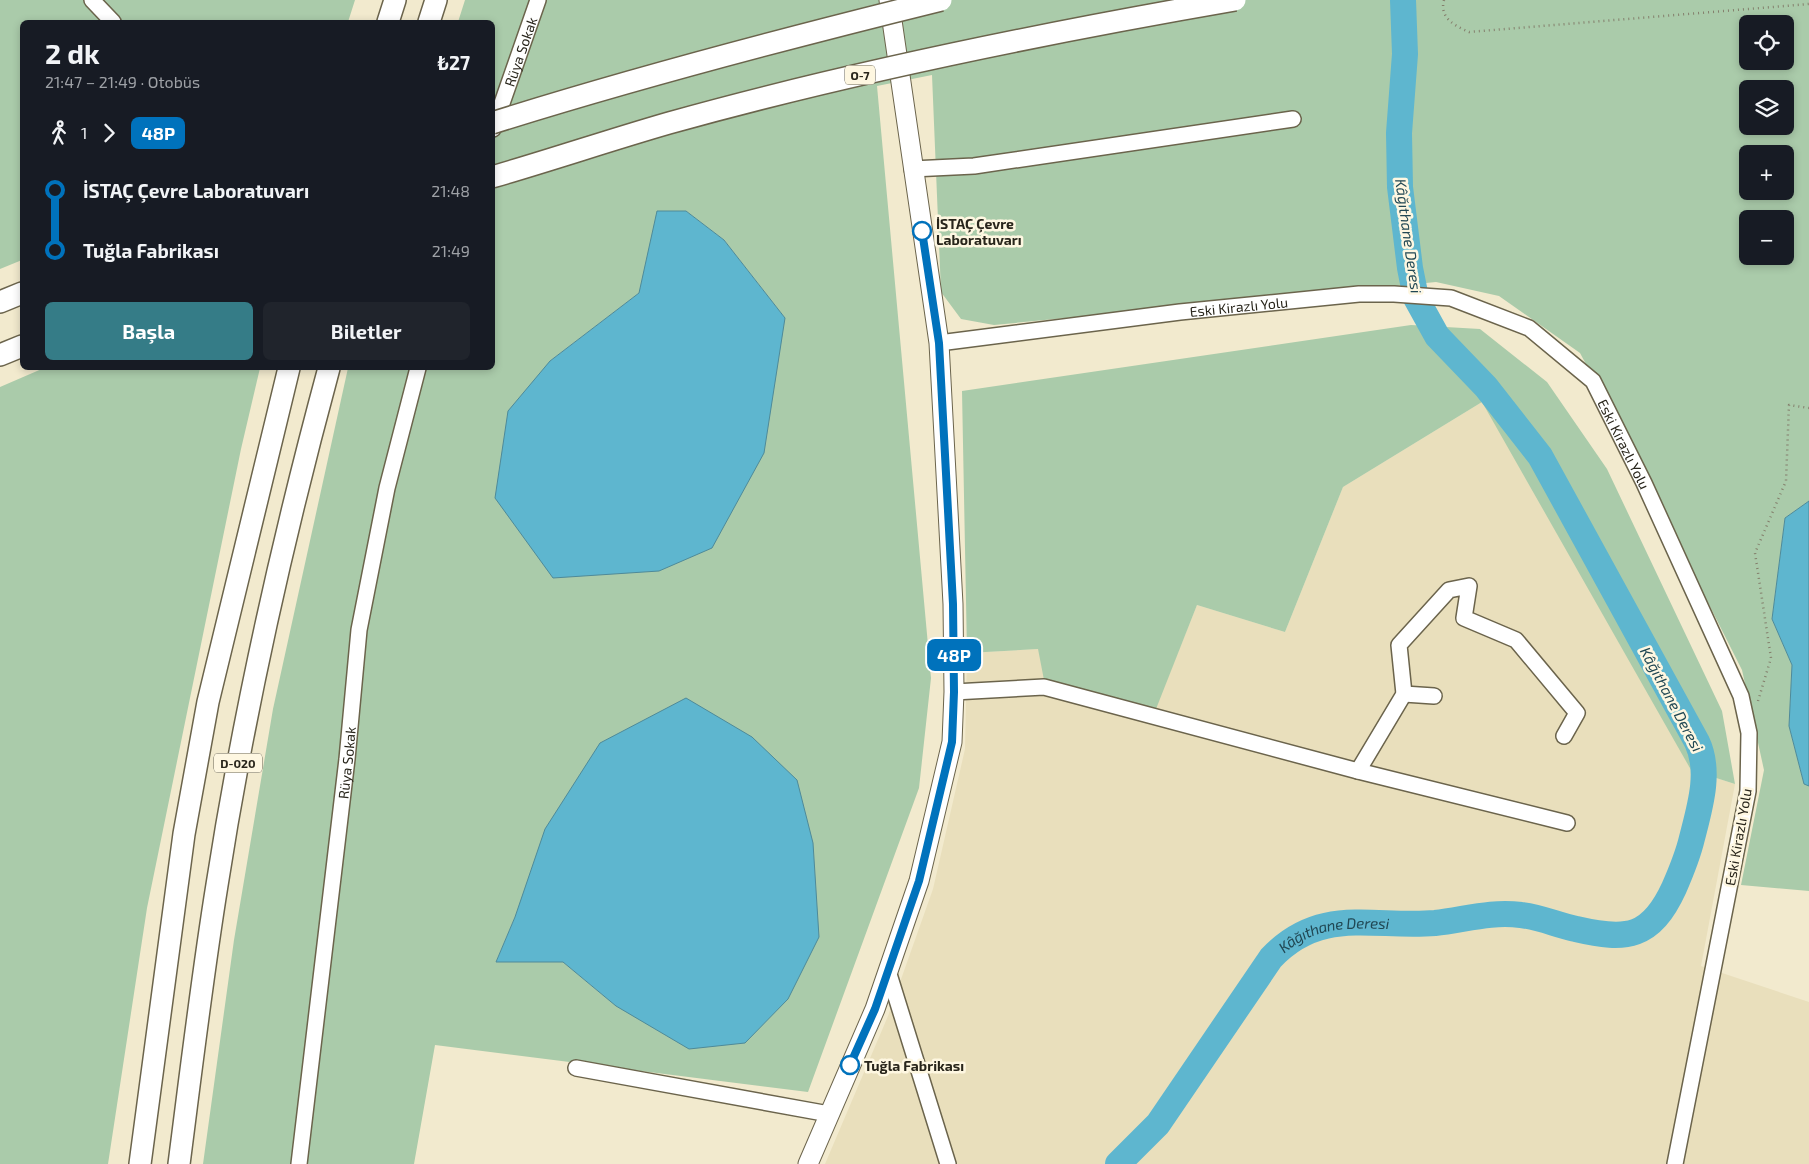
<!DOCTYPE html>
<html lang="tr">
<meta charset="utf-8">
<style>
body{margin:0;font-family:"Exo 2",sans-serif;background:#20242c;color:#f1f3f6;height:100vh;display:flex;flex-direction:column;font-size:19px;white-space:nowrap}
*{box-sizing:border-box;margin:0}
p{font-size:16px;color:#9ea1a6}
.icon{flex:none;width:28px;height:28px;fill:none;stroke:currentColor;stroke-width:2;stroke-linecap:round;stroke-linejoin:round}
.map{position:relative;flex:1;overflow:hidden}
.drawer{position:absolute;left:20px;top:20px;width:475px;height:350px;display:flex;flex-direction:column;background:#171b24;border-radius:8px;box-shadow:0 2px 8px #0003}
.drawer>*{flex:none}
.badge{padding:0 10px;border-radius:8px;font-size:18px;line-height:32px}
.tools{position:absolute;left:1739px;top:15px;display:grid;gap:10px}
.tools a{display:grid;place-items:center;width:55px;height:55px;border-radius:8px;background:#171b24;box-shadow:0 2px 8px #0003;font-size:25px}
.map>.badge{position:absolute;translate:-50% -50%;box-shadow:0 0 0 2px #fff}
.legs{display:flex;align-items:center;gap:8px;height:55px;padding:0 25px;font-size:16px}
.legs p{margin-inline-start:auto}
.head{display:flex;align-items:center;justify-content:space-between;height:85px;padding:0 25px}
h1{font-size:28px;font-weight:700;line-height:38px}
.button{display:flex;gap:10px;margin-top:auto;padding:10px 25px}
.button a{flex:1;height:58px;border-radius:8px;background:#357c87;color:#fff;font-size:20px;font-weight:700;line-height:58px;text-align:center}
.button a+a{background:#20242c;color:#f1f3f6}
ul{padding:0 25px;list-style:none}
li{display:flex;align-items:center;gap:18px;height:60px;font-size:19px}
li i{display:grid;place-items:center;width:8px;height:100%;margin:0 6px;background:currentColor}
li i::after{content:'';width:12px;height:12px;margin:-6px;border:4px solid;border-radius:50%;background:#171b24}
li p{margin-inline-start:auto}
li:first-child i{background:linear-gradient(#0000 50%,currentColor 0)}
li:last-child i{background:linear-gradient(currentColor 50%,#0000 0)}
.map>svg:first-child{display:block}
.built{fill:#e9dfbc}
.green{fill:#aacbaa;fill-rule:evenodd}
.water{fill:#5eb6cf;stroke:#4e8a99}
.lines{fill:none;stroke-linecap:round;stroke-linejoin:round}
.river{stroke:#5eb6cf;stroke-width:26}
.minor-casing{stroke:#6b644c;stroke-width:18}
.major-casing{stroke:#6b644c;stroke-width:21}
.highway-casing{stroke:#6b644c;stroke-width:24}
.path{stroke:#847f6c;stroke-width:2.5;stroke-dasharray:1 4;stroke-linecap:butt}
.minor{stroke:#fff;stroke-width:15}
.major{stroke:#fff;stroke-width:19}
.highway{stroke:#fff;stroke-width:21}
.highway-bridge-casing{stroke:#6b644c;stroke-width:24;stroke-linecap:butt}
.highway-bridge{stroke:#fff;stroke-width:21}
.line-1-casing{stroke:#fff;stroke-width:11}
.line-1{stroke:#0072bc;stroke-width:8}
.stop-1-dot{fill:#fff;stroke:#0072bc;stroke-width:2.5}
.labels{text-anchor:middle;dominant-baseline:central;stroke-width:5;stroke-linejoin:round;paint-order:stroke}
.shield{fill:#fef7e1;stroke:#686456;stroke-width:1}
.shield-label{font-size:12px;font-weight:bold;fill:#28251b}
.street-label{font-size:14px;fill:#28251b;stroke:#fef7e1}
.stop-label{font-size:14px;font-weight:bold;fill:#28251b;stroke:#fef7e1;text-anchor:start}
.water-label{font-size:15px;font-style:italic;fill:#204753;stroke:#fef7e1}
</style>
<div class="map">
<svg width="1809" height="1164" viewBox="0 0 1809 1164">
<rect width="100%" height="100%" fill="#f2eace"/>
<path class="built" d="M1482,402L1518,448L1691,770L1735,784L1701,966L1809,1002V1164H825L888,1016L933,889L965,749L967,653L1038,649L1155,709L1197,605L1285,632L1343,487Z"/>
<path class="green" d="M0,0H355L348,22H22V260L0,269Z
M465,0H1809V501L1785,518L1772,619L1792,665L1789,726L1804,784L1809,786V891L1741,885L1764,770L1742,670L1618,424L1580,353L1499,296L1436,282L994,325L961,319L941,292L932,75L877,86L931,678L919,788L808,1092L435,1045L414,1164H203L234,940L273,709L348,368H492V22H458ZM1748,24H1785V61H1748ZM1748,89H1785V126H1748ZM1748,154H1785V191H1748ZM686,211L724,240L785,318L550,361L639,293ZM1748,219H1785V256H1748ZM515,917L616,1006L563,962H496Z
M1411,325L1480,329L1547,382L1607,469L1722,711L1735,784L1691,770L1482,402L1343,487L1285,632L1197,605L1156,709L1044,680L1038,649L967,653L962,391Z
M44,368H260L241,449L147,908L108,1164H0V387Z"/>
<path class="water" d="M657,211H686L724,240L785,318L764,453L712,548L659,571L553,578L495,498L508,411L550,361L639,293Z
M1809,501V786L1804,784L1789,726L1792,665L1772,619L1785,518Z
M686,698L752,737L797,780L813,843L819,937L788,999L745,1043L689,1049L616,1006L563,962H496L515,917L545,829L600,743Z"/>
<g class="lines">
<path class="river" id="s1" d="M1118,1164L1158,1124L1271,958C1320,906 1372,928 1435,923C1464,920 1490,911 1521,915C1540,917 1557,925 1576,929C1627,941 1651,938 1674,888C1681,872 1688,855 1692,838C1700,807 1711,771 1697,742L1540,456L1486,387L1437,336L1416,298L1410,268L1400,187L1399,133L1405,54L1403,0"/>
<g class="minor-casing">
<g id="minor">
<path d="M92,0L113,22"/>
<path id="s2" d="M493,129L538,0"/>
<path d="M912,169L974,166L1293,119"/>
<path id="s3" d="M939,343L1180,312L1359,294H1394L1451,298L1529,328L1593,381L1644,483L1741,696L1749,733L1748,791L1675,1164"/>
<path d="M954,692L1044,687L1358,771L1567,823"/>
<path d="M1404,694L1434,696"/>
<path d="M1358,771L1404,694L1399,645L1449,590L1469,586L1464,618L1516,640L1577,713L1564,736"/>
<path d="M888,971L948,1164"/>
<path d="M576,1068L829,1114"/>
<path id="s4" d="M299,1164L347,759L359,630L387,488L418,368"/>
</g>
</g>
<g class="major-casing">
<path id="major" d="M808,1164L875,1009L919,881L952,742L954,692L953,604L939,343L889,0"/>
</g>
<g class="highway-casing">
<path id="highway" d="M388,22L395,0
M429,22L436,0
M0,302L22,293
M0,355L22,346
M140,1164L184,834L208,702L289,368
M179,1164C191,1071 202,978 217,885C244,711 283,538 329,368"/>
</g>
<path class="path" d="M1444,0C1439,18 1455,26 1469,32L1809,4
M1758,701L1771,658L1755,553L1786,481L1789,405L1809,408"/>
<use href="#minor" class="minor"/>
<use href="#major" class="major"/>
<use href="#highway" class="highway"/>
<g class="highway-bridge-casing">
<path id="highway-bridge" d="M492,123C641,76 791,37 941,0
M492,177C551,160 610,140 669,123C855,71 1044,33 1235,0"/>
</g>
<use href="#highway-bridge" class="highway-bridge"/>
</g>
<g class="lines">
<g class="line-1-casing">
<path id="line-1" d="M850,1065L875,1009L919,881L952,742L954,692L953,604L939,343L922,231"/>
</g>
<use href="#line-1" class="line-1"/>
</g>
<g class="stop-1-dot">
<circle cx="922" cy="231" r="9"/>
<circle cx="850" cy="1065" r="9"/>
</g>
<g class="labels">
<g class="shield">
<rect x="845" y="65.5" width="30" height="19" rx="4"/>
<rect x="214" y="753.5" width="48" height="19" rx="4"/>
</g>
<g class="shield-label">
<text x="860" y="75">O-7</text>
<text x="238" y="763">D-020</text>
</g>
<g class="street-label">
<text stroke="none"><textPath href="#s2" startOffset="82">Rüya Sokak</textPath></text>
<text stroke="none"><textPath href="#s3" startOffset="302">Eski Kirazlı Yolu</textPath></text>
<text stroke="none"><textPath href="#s3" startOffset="752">Eski Kirazlı Yolu</textPath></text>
<text stroke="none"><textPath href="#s4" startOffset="404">Rüya Sokak</textPath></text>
<text transform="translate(1738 837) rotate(-80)">Eski Kirazlı Yolu</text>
</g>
<g class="stop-label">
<text x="936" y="223">İSTAÇ Çevre<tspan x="936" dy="16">Laboratuvarı</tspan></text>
<text x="864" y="1065">Tuğla Fabrikası</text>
</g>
<g class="water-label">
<text transform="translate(1409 236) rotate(82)">Kâğıthane Deresi</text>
<text transform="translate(1672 699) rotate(62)">Kâğıthane Deresi</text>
<text stroke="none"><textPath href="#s1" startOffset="328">Kâğıthane Deresi</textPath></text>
</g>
</g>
</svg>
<div class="tools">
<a><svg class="icon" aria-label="locate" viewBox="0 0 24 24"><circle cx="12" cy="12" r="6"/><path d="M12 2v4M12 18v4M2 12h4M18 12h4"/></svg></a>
<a><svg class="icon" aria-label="layers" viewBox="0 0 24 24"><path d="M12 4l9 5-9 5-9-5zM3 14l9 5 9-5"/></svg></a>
<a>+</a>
<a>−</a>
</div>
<b class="badge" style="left:954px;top:655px;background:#0072bc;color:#fff">48P</b>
<section class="drawer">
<div class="head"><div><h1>2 dk</h1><p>21:47 – 21:49 · Otobüs</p></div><b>₺27</b></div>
<div class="legs"><svg class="icon" aria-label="walk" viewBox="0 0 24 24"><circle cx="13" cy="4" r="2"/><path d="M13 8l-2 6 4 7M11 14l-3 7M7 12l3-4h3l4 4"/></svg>1<svg class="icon" aria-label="forward" viewBox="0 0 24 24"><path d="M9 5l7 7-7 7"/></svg><b class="badge" style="background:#0072bc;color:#fff">48P</b></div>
<ul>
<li><i style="color:#0072bc"></i><b>İSTAÇ Çevre Laboratuvarı</b><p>21:48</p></li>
<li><i style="color:#0072bc"></i><b>Tuğla Fabrikası</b><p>21:49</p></li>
</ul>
<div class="button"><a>Başla</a><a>Biletler</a></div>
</section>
</div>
